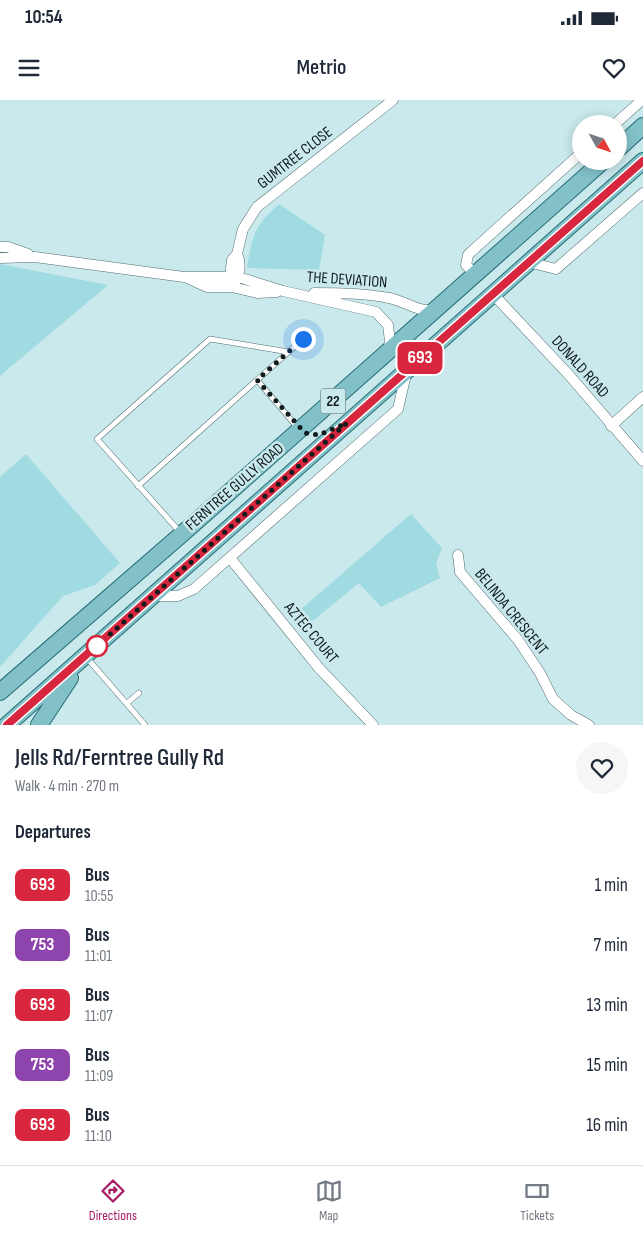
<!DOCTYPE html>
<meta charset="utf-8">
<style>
body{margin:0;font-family:"Sofia Sans Condensed",sans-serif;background:#f6f6f7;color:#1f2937;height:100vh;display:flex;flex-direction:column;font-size:19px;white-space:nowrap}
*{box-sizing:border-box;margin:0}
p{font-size:16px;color:#747a83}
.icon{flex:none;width:28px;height:28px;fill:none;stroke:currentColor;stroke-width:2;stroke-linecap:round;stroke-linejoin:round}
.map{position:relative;height:625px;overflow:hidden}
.side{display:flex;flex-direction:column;background:#fff;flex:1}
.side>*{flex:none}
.badge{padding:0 10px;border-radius:8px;font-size:18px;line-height:32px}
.needle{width:32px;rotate:130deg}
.buttons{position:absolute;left:572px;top:15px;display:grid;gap:10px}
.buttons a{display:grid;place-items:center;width:55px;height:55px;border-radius:50%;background:#fff;box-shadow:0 2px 12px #0003;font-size:25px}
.you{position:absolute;width:25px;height:25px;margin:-12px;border:4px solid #fff;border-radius:50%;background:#1a73e8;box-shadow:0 0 0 8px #1a73e833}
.map>.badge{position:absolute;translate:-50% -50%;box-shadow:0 0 0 2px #fff}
h2{padding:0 15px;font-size:19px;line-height:45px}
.round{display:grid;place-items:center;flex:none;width:52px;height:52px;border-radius:26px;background:#f6f6f7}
.head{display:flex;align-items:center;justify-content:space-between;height:85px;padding:0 15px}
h1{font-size:24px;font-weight:600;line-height:38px}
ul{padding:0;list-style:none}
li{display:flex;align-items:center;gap:15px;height:60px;padding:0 15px}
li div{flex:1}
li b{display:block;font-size:19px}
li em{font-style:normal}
li .badge{min-width:55px;font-weight:700;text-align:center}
.status{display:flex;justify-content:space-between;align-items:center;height:35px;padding:0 25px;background:#fff;direction:ltr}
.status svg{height:14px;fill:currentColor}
header{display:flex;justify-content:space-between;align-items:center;height:65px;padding:0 15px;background:#fff;font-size:22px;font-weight:600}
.menu{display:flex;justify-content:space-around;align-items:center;height:70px;border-top:1px solid #e0e1e3;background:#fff;font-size:14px;color:#747a83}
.menu a{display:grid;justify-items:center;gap:2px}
.menu .on{color:#a71e64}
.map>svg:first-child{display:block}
.green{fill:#a0dbe2}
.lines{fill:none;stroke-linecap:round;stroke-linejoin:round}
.service-casing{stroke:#526e71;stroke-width:6}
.minor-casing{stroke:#526e71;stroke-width:11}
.primary-casing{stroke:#246c74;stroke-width:18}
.service{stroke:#fff;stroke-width:5}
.minor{stroke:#fff;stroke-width:10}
.primary{stroke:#82c1c8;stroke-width:16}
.line-casing{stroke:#fff;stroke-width:11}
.line{stroke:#d7263d;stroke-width:8}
.walk{stroke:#101b1d;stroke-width:5;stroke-dasharray:0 9}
.stop-dot{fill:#fff;stroke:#d7263d;stroke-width:2.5}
.labels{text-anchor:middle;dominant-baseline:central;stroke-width:5;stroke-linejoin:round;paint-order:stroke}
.shield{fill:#cae9ed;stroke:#48595b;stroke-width:1}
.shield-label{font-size:15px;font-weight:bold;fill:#101b1d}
.street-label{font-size:16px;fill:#101b1d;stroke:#cae9ed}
</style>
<div class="status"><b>10:54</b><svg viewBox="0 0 49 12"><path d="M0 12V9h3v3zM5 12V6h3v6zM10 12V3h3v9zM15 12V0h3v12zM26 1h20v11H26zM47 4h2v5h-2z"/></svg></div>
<header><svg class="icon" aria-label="menu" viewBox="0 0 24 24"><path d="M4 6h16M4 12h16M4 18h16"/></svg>Metrio<svg class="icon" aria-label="heart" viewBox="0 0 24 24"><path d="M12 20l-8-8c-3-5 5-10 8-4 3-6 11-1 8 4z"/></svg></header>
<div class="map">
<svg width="643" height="625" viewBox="0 0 643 625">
<rect width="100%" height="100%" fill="#cae9ed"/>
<path class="green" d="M279,104L325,135L319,170L247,168C252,136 254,126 279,104Z
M0,164L108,185L0,276Z
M26,354L120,463L95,485L63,496L0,567V377Z
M411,414L442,448L436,463L440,478L381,507L359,483L310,523L300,510Z"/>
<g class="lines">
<g class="service-casing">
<path id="service" d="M257,280L298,328
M138,386L303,239
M180,432L97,339L210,239L289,252
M87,558L145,625
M127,603L139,593"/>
</g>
<g class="minor-casing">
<path id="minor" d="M615,24L642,0
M0,147H8L28,154
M0,158L35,157L184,177H238L283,191L376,212L388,225L390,241L388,251
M528,162L556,169L643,93
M476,175L466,165L468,155L472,151L581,53
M187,178L207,187H232L257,193L277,192
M235,182C240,173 241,163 237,154
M232,187L230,176L232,160L237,154L243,129L257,107L393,0
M314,193C339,193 364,193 389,198C405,201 417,212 434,210
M493,194L569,275L643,361
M611,326L643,297
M458,455L460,472L518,540L540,573L553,599L571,615L589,625
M230,458L319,568L373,625
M153,496H178L194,489L398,309L407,270"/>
</g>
<g class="primary-casing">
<path id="primary" d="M619,48L643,26
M0,592L190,427L603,61
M7,625L643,61
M39,625L70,578"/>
</g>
<use href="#service" class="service"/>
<use href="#minor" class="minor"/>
<use href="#primary" class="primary"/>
</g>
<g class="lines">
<g class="line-casing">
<path id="line" d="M7,625L643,61"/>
</g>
<use href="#line" class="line"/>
<path class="walk" d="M97,546L347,323L319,335L305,333L257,280L303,239"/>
</g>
<circle class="stop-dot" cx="97" cy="546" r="10"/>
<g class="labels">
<rect class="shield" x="320.5" y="288.5" width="25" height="25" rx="4"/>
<g class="shield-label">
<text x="333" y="301">22</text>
</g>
<g class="street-label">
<text transform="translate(295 58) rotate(-38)">GUMTREE CLOSE</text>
<text transform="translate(347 180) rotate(4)">THE DEVIATION</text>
<text transform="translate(580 267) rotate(48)">DONALD ROAD</text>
<text transform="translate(235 387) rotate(-41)">FERNTREE GULLY ROAD</text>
<text transform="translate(511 512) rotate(51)">BELINDA CRESCENT</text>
<text transform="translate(311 533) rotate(50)">AZTEC COURT</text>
</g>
</g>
</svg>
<div class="buttons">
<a><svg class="needle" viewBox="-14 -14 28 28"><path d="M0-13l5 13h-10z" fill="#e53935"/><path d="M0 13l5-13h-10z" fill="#747a83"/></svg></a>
</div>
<div class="you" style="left:303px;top:239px"></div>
<b class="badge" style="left:420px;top:258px;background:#d7263d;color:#fff">693</b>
</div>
<section class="side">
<div class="head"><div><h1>Jells Rd/Ferntree Gully Rd</h1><p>Walk · 4 min · 270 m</p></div><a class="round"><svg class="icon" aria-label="heart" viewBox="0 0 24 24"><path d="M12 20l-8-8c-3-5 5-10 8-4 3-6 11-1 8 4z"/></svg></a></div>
<h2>Departures</h2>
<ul>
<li><span class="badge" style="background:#d7263d;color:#fff">693</span><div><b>Bus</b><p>10:55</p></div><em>1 min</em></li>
<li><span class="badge" style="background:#8e44ad;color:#fff">753</span><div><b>Bus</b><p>11:01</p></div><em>7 min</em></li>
<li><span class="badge" style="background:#d7263d;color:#fff">693</span><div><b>Bus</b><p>11:07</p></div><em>13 min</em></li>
<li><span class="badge" style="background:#8e44ad;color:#fff">753</span><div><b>Bus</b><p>11:09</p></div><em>15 min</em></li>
<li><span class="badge" style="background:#d7263d;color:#fff">693</span><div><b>Bus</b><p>11:10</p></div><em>16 min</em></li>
</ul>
</section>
<nav class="menu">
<a class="on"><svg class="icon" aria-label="directions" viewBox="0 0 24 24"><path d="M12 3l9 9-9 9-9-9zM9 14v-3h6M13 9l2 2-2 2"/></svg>Directions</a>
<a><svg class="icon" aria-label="map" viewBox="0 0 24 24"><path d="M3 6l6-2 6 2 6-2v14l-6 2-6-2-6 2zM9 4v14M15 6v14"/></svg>Map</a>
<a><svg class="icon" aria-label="tickets" viewBox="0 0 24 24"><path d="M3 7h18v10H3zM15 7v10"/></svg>Tickets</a>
</nav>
